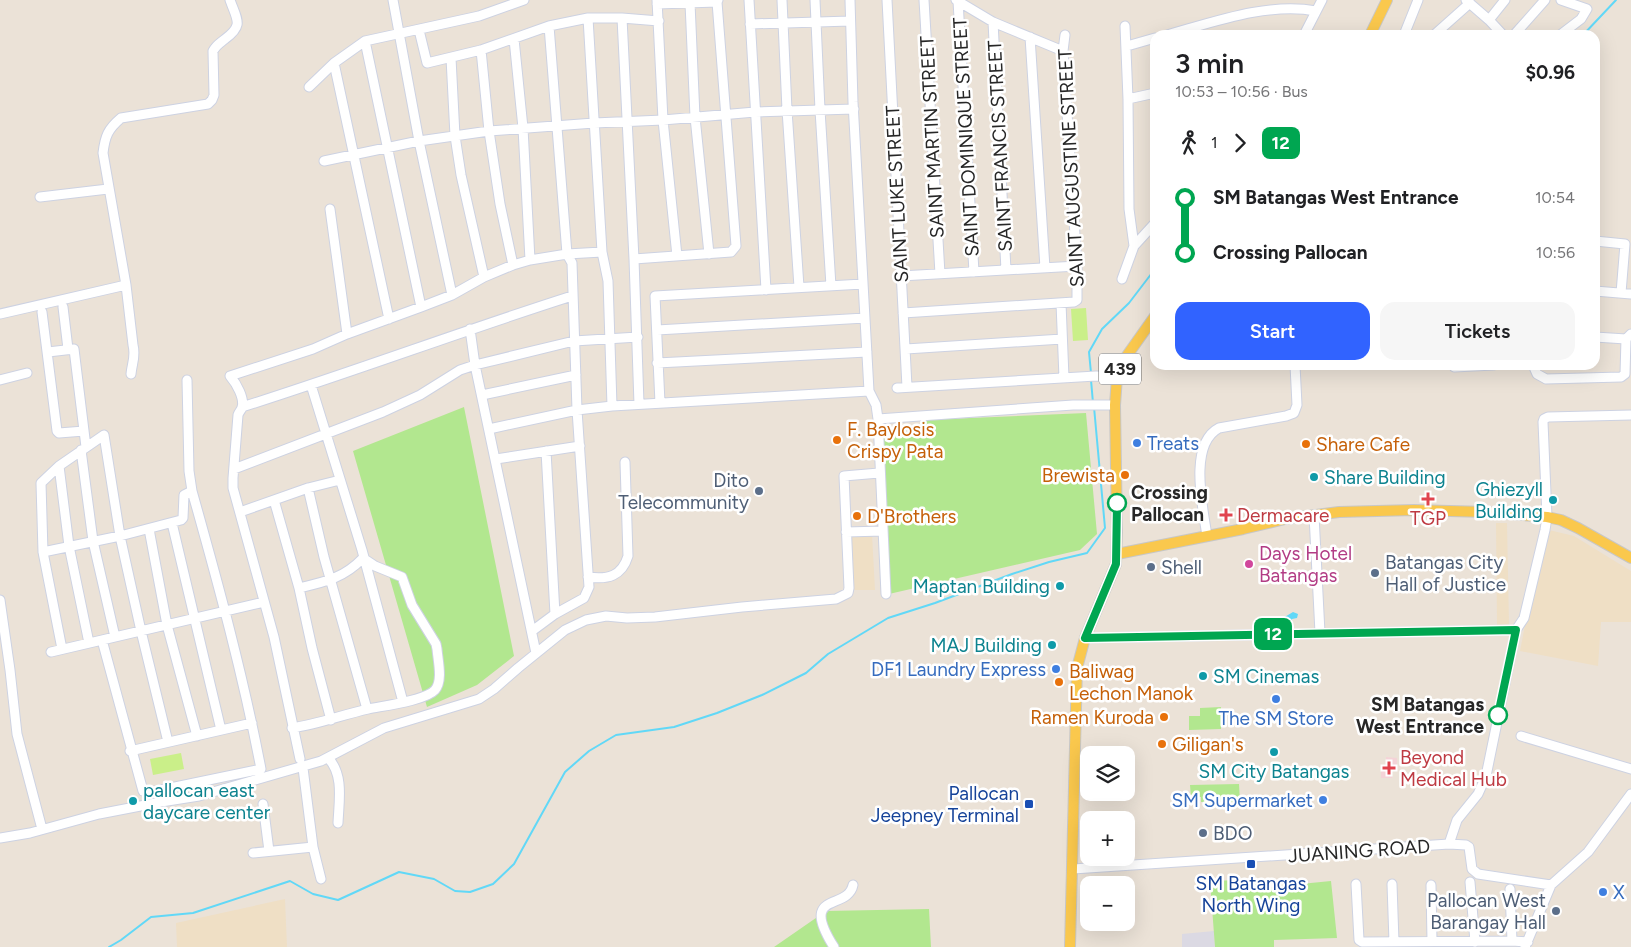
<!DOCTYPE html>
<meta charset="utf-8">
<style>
body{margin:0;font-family:Figtree,sans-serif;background:#f6f6f6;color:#202124;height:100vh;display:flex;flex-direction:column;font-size:19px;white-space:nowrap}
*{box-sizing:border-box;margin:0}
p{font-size:16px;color:#757577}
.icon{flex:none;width:28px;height:28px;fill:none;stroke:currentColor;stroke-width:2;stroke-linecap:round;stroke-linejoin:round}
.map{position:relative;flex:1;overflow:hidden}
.details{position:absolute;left:1150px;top:30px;width:450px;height:340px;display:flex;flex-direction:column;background:#fff;border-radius:15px;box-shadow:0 5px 20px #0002}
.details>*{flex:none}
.badge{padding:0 10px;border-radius:8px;font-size:18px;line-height:32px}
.buttons{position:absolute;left:1080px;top:746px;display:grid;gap:10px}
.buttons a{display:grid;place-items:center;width:55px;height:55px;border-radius:10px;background:#fff;box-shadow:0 5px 20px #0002;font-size:25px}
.map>.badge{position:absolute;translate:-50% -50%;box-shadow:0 0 0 2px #fff}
.legs{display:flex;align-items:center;gap:8px;height:55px;padding:0 25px;font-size:16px}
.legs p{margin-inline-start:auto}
.headline{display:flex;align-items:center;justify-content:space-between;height:85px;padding:0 25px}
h1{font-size:28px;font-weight:600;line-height:38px}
.primary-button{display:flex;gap:10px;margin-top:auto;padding:10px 25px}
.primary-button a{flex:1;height:58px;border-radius:15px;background:#3163ff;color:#fff;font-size:20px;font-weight:600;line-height:58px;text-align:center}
.primary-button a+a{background:#f6f6f6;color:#202124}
ul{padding:0 25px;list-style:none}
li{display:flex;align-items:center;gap:18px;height:55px;font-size:19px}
li i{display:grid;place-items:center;width:8px;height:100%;margin:0 6px;background:currentColor}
li i::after{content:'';width:12px;height:12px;margin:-6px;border:4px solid;border-radius:50%;background:#fff}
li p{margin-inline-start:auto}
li:first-child i{background:linear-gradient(#0000 50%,currentColor 0)}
li:last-child i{background:linear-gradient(currentColor 50%,#0000 0)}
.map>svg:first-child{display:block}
.industrial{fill:#dbd9e3}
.education{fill:#efdfc5}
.medical{fill:#f4d3d7}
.green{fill:#b2e78f}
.pitch{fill:#caef89}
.water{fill:#61d8f7}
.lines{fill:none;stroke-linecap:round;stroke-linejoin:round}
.stream{stroke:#61d8f7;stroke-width:2}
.minor-casing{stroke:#cdd2e2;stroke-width:11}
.major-casing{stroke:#c7c7c7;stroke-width:12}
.minor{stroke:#fff;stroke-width:9}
.major{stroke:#fac84d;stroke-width:10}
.line-1-casing{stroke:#fff;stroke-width:11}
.line-1{stroke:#00a651;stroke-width:8}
.food-dot{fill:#e8710a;stroke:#fff;stroke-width:2}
.shop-dot{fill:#3f7fe0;stroke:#fff;stroke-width:2}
.culture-dot{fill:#0f9aa8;stroke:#fff;stroke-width:2}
.service-dot{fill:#5c6f8a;stroke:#fff;stroke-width:2}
.health-dot{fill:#e0444e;stroke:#fff;stroke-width:2}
.stop-1-dot{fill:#fff;stroke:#00a651;stroke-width:2.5}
.hotel-dot{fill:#d1479c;stroke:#fff;stroke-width:2}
.transit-dot{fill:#1a4fb4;stroke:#fff;stroke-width:2}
.labels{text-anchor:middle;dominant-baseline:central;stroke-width:5;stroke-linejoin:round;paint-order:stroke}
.shield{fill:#fff;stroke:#686868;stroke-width:1}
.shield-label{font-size:18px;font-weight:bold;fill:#272727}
.street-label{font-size:19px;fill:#272727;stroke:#fff}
.food-label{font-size:19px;fill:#c56008;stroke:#fff;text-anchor:start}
.shop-label{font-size:19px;fill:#366cbe;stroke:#fff;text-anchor:start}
.culture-label{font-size:19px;fill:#0d838f;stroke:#fff;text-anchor:start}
.service-label{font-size:19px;fill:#4e5e75;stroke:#fff;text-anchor:start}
.stop-label{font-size:19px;font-weight:bold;fill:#272727;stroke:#fff;text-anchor:start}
.health-label{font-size:19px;fill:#be3a42;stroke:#fff;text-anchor:start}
.hotel-label{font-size:19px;fill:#b23c85;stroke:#fff;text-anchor:start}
.transit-label{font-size:19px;fill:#164399;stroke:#fff;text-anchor:end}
</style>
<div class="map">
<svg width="1631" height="947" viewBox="0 0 1631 947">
<rect width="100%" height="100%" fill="#ebe2d7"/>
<path class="industrial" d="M1214,931L1215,947H1182V934Z"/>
<path class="education" d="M1496,523H1507L1509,625H1497Z
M1549,530L1574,536L1631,571V622H1601L1598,666L1520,651L1525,625Z
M872,534L875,590H851L847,536Z
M285,899L287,947H177L176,923Z"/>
<path class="medical" d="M1386,757L1397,758V766L1391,767L1392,778H1381V769L1386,768Z"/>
<path class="green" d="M464,407L514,656L477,685L427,707L353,451Z
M1086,413L1097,534L1080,550L889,594L882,438L925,436L924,420Z
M1221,707V729L1189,730V716H1200V708Z
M1239,784L1240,802H1201V797H1191L1190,785Z
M1269,879L1270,887L1331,881L1337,938L1274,940V947H1215L1210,881Z
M929,909L931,947H774L826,911Z"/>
<path class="pitch" d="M1086,308L1088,340L1073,341L1071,309Z
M181,753L184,769L153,775L150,759Z"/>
<path class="water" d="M1293,612L1298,614L1297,618L1292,619V626L1290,628L1284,627L1282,624L1283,618Z"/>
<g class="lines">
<path class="stream" d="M1583,35L1616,0
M1091,373L1089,352L1102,329L1129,303L1155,269
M1091,380L1093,403
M109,947L121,940L151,917L193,913L290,881L313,894L338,900L399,872L434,879L455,891L470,892L493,884L514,864L565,772L589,751L616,735L674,727L717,713L762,695L806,673L828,654L888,618L935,603L1012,574L1049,562L1087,553L1105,528L1094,407"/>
<g class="minor-casing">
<path id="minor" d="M393,0L419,141L452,295
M657,0L663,120L677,256
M749,0L766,290
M782,0L787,110L799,287
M815,0L820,110L831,286
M850,0L853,102L869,391L876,405L878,419L886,594
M887,0L907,387
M924,0L940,274
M956,0L993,22L1063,51
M1466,0L1489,20L1503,35
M958,1L974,272
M690,3L695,117L709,254
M657,4L717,2
M588,18L602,252L608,281L612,406
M622,18L634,259L639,404
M1489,20L1505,0
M993,22L1006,270
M750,24L850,21
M1125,26L1128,99L1129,209L1134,246
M419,30L427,63L481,50L549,26L588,18H622L659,21
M1167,35C1214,22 1268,2 1316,11
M1304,35L1322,0
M1404,35L1418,0
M1434,35L1470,3
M1514,35L1545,0
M1560,35L1581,19L1587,9L1561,0
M1030,37L1045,268
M514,39L523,128L530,260
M365,41L421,307
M1127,46L1155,38
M481,50L489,131L500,204L513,265
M451,58L455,136L461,175L484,277
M334,63L389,319
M309,87L334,63L365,41L479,16L524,0
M1128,99L1155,93
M324,161L419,141L489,131L594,123L663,120L755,112L854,109
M40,197L108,189
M330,209L347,334
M1595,241L1625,244L1621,293
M634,259L731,252L736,246L717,2L718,0
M901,276L1077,266
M1122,279L1134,246L1155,223
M1595,291L1631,294
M1061,303L1064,378
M63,307L68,349
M42,312L57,431L59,433L84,431
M903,313L1074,302L1077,300V266L1063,51L1065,35
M0,314L126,285
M470,329L475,365L536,653
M657,330L865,318
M1595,337L1626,339
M906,349L1062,339
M48,352L74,349L86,447
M657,363L867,352
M1533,365L1537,374L1546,379L1621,377L1625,374L1626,339L1631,334
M1454,367L1494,365
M131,374C132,363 136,356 133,345L126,285L103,153C105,136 108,129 121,118L208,104L212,100L214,95L213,51C216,45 220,43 225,39C244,25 237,20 230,0
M0,380L27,373
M311,385L362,550L403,702
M897,388L1096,376L1117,377
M482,395L576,375
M660,403L655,296L863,284
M242,407C353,372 462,331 572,296
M878,419L1073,405H1115
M489,429L577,410L612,406L869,391
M81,450L93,541L115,637
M546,451L555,614
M496,459L580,446
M59,466L69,546L89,643
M234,469L383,412L420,395L460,370L475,365L574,341L638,337
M308,488L324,557L367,709
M274,500L299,588L312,648L331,720
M240,512L308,488L340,480
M1314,515L1320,633
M172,523L221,730
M149,529L167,625L197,736
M846,532L883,531
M1207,536C1203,508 1188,444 1219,428L1286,416L1294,413L1297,405L1295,365
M43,552L120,536L181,520L183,518L184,495L192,491
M588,577C608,580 622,576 628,556L625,462
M0,600L10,670L17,734L42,829
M532,631L555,614L584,598L589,587L577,410L572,263L567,254L549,26
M1085,638L1516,630
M102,640L143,791L151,792L261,769C243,675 218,583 192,491L189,471L187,380
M62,649L43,552L41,483L59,466L104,435L120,536L141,631L168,742
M51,652L264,602
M292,728C318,724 342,715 368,709C382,706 425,701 435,690C443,681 438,661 437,649L436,644L412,605L402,577L375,566L363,558C344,578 325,582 299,588
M1521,736L1631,769
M130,751L252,723
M328,758C344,774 339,801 338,823
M300,759L274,637L233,488V478L238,415C239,412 241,410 242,408C245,398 236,383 230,376L313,349L347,334L421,307L452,295L484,277L513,265L530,260L567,254L602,252
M303,768L313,847L321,879
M263,804L269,851
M0,838L30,833L99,814L161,802L199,796L321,761L384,728L479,699L494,689L518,668L565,630L586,620L606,616L627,618L655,617L742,607L836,599L848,593L849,588L844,476L879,473
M1449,844L1457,820L1478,794L1486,776L1516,630L1524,618L1545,530L1547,517L1543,422L1544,419L1548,417L1631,415
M253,853L313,847
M1073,869L1449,844L1466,845L1469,847L1472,869L1478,874L1551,885
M1470,882L1475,942
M1356,884L1359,940L1362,942L1512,941L1528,942
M1392,884L1394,942
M1431,885L1432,941
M1510,889L1512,941
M834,947C798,890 848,911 853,885
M1525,947L1551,885L1588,852L1631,794"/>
</g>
<g class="major-casing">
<path id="major" d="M1370,35L1387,0
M1117,554L1243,529L1285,519L1339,512L1414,510L1486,512L1547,517L1561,520L1578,528L1631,558
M1070,947L1077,668L1085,638L1116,564L1117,530L1115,405L1117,377L1126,357L1155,316"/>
</g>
<use href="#minor" class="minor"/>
<use href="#major" class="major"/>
</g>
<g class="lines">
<g class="line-1-casing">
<path id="line-1" d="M1117,503L1116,564L1085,638L1516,630L1498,715"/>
</g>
<use href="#line-1" class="line-1"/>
</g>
<g class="food-dot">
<circle cx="837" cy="440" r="5"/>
<circle cx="1306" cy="444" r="5"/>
<circle cx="1125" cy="475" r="5"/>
<circle cx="857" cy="516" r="5"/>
<circle cx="1059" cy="682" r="5"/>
<circle cx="1164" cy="717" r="5"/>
<circle cx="1162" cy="744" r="5"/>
</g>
<g class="shop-dot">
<circle cx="1137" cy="443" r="5"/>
<circle cx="1056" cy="669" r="5"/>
<circle cx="1276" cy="699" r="5"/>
<circle cx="1323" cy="800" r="5"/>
<circle cx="1603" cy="892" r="5"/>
</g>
<g class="culture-dot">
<circle cx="1314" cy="477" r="5"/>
<circle cx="1553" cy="500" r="5"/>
<circle cx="1060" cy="586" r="5"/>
<circle cx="1052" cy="645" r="5"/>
<circle cx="1203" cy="676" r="5"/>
<circle cx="1274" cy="752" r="5"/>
<circle cx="133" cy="801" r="5"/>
</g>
<g class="service-dot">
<circle cx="759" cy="491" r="5"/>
<circle cx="1151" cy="567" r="5"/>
<circle cx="1375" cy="573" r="5"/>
<circle cx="1203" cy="833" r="5"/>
<circle cx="1556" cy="911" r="5"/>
</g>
<g class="health-dot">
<path d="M1425.5 491.5h5v5h5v5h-5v5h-5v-5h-5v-5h5z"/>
<path d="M1223.5 507.5h5v5h5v5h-5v5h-5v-5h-5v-5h5z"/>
<path d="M1386.5 760.5h5v5h5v5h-5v5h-5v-5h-5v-5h5z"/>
</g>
<g class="stop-1-dot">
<circle cx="1117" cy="503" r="9"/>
<circle cx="1498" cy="715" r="9"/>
</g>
<circle class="hotel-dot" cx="1249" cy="564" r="5"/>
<g class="transit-dot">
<rect x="1024" y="799" width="10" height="10" rx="2.5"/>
<rect x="1246" y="859" width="10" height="10" rx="2.5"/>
</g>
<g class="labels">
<rect class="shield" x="1099" y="353.5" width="42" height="31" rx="4"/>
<g class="shield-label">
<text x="1120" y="369">439</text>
</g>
<g class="street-label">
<text transform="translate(932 137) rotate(-93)">SAINT MARTIN STREET</text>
<text transform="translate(966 137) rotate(-93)">SAINT DOMINIQUE STREET</text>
<text transform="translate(1000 146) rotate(-93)">SAINT FRANCIS STREET</text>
<text transform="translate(1071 168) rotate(-93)">SAINT AUGUSTINE STREET</text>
<text transform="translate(897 194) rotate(-93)">SAINT LUKE STREET</text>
<text transform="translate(1359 851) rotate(-4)">JUANING ROAD</text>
</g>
<g class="food-label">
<text x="847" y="429">F. Baylosis<tspan x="847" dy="22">Crispy Pata</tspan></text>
<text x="1316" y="444">Share Cafe</text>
<text x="1115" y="475" text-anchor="end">Brewista</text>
<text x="867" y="516">D'Brothers</text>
<text x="1069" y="671">Baliwag<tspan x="1069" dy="22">Lechon Manok</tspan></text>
<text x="1154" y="717" text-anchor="end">Ramen Kuroda</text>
<text x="1172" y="744">Giligan's</text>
</g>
<g class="shop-label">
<text x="1147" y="443">Treats</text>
<text x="1046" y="669" text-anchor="end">DF1 Laundry Express</text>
<text x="1276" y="718" text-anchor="middle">The SM Store</text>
<text x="1313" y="800" text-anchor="end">SM Supermarket</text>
<text x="1613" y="892">X</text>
</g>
<g class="culture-label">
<text x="1324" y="477">Share Building</text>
<text x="1543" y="489" text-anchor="end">Ghiezyll<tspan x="1543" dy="22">Building</tspan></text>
<text x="1050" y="586" text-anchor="end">Maptan Building</text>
<text x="1042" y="645" text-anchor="end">MAJ Building</text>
<text x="1213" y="676">SM Cinemas</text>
<text x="1274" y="771" text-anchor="middle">SM City Batangas</text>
<text x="143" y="790">pallocan east<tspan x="143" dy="22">daycare center</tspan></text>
</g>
<g class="service-label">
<text x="749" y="480" text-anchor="end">Dito<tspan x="749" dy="22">Telecommunity</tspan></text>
<text x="1385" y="562">Batangas City<tspan x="1385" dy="22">Hall of Justice</tspan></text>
<text x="1161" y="567">Shell</text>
<text x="1213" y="833">BDO</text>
<text x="1546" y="900" text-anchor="end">Pallocan West<tspan x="1546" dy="22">Barangay Hall</tspan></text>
</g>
<g class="stop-label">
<text x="1131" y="492">Crossing<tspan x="1131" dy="22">Pallocan</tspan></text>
<text x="1484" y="704" text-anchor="end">SM Batangas<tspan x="1484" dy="22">West Entrance</tspan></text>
</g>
<g class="health-label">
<text x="1237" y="515">Dermacare</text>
<text x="1428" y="518" text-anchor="middle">TGP</text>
<text x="1400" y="757">Beyond<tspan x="1400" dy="22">Medical Hub</tspan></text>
</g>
<g class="hotel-label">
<text x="1259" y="553">Days Hotel<tspan x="1259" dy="22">Batangas</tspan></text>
</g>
<g class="transit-label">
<text x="1019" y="793">Pallocan<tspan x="1019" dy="22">Jeepney Terminal</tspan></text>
<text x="1251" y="883" text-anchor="middle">SM Batangas<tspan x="1251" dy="22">North Wing</tspan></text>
</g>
</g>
</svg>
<div class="buttons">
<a><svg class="icon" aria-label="layers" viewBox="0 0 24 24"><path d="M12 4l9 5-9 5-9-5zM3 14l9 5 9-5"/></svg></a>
<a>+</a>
<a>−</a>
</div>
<b class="badge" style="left:1273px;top:634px;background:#00a651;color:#fff">12</b>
<section class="details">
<div class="headline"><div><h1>3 min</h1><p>10:53 – 10:56 · Bus</p></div><b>$0.96</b></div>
<div class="legs"><svg class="icon" aria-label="walk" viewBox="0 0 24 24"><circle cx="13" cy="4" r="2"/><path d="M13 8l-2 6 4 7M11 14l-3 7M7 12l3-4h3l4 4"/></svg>1<svg class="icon" aria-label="forward" viewBox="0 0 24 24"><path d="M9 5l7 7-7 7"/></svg><b class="badge" style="background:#00a651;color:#fff">12</b></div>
<ul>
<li><i style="color:#00a651"></i><b>SM Batangas West Entrance</b><p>10:54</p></li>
<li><i style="color:#00a651"></i><b>Crossing Pallocan</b><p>10:56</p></li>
</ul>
<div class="primary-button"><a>Start</a><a>Tickets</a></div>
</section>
</div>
